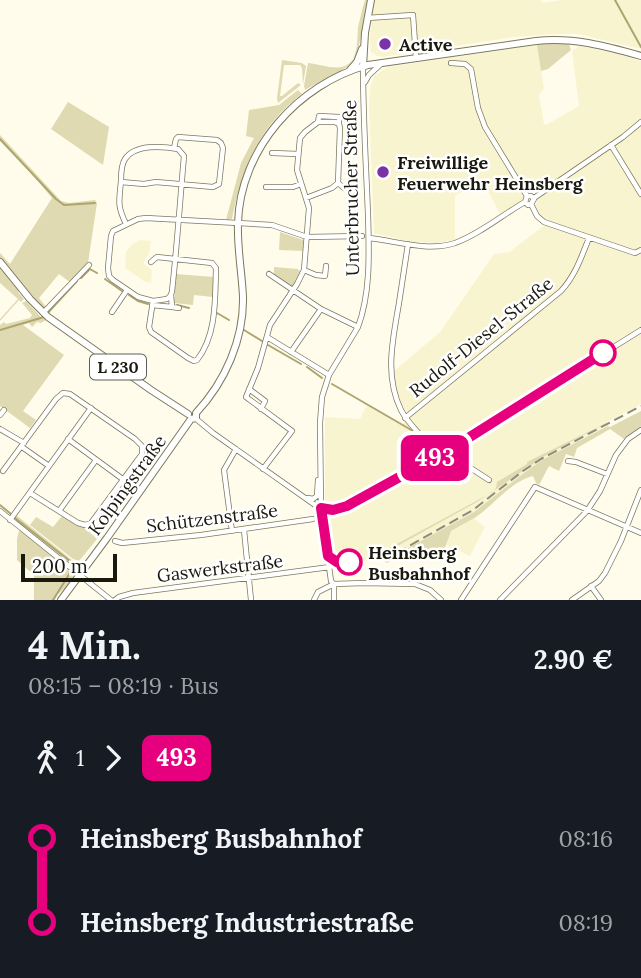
<!DOCTYPE html>
<html lang="de">
<meta charset="utf-8">
<style>
body{margin:0;font-family:Lora,serif;background:#20242c;color:#f1f3f6;height:100vh;display:flex;flex-direction:column;font-size:26px;white-space:nowrap}
*{box-sizing:border-box;margin:0}
p{font-size:23px;color:#9ea1a6}
.icon{flex:none;width:38px;height:38px;fill:none;stroke:currentColor;stroke-width:2;stroke-linecap:round;stroke-linejoin:round}
.map{position:relative;height:600px;overflow:hidden}
.panel{display:flex;flex-direction:column;background:#171b24;flex:1}
.panel>*{flex:none}
.badge{padding:0 14px;border-radius:10px;font-size:24px;line-height:46px}
.scale{position:absolute;left:21px;bottom:18px;width:96px;box-sizing:border-box;padding-left:7px;border:4px solid #1a190e;border-top:0;font-size:19px;line-height:24px;white-space:nowrap;color:#1a190e;-webkit-text-stroke:5px #fff;paint-order:stroke}
.map>.badge{position:absolute;translate:-50% -50%;box-shadow:0 0 0 4px #fff}
.legs{display:flex;align-items:center;gap:10px;height:77px;padding:0 28px;font-size:23px}
.legs p{margin-inline-start:auto}
.head{display:flex;align-items:center;justify-content:space-between;height:119px;padding:0 28px}
h1{font-size:38px;font-weight:800;line-height:52px}
ul{padding:0 28px;list-style:none}
li{display:flex;align-items:center;gap:24px;height:84px;font-size:26px}
li i{display:grid;place-items:center;width:10px;height:100%;margin:0 9px;background:currentColor}
li i::after{content:'';width:18px;height:18px;margin:-9px;border:5px solid;border-radius:50%;background:#171b24}
li p{margin-inline-start:auto}
li:first-child i{background:linear-gradient(#0000 50%,currentColor 0)}
li:last-child i{background:linear-gradient(currentColor 50%,#0000 0)}
.map>svg:first-child{display:block}
.built{fill:#f9f4d0}
.green{fill:#dfdab1}
.lines{fill:none;stroke-linecap:round;stroke-linejoin:round}
.stream{stroke:#aca570;stroke-width:2}
.minor-casing{stroke:#7c785e;stroke-width:6}
.major-casing{stroke:#7c785e;stroke-width:8}
.minor{stroke:#fff;stroke-width:4.5}
.major{stroke:#fff;stroke-width:6}
.rail{stroke:#8d8b7d;stroke-width:2;stroke-dasharray:10 5;stroke-linecap:butt}
.line-1-casing{stroke:#fff;stroke-width:16}
.line-1{stroke:#e6007e;stroke-width:10}
.poi-dot{fill:#7933a6;stroke:#fff;stroke-width:2.5}
.stop-1-dot{fill:#fff;stroke:#e6007e;stroke-width:3.5}
.labels{text-anchor:middle;dominant-baseline:central;stroke-width:5;stroke-linejoin:round;paint-order:stroke}
.shield{fill:#fff;stroke:#5f5e56;stroke-width:2}
.shield-label{font-size:16px;font-weight:bold;fill:#1a190e}
.poi-label{font-size:18px;font-weight:bold;fill:#1a190e;stroke:#fff;text-anchor:start}
.street-label{font-size:18px;fill:#1a190e;stroke:#fff}
.stop-label{font-size:18px;font-weight:bold;fill:#1a190e;stroke:#fff;text-anchor:start}
</style>
<div class="map">
<svg width="641" height="600" viewBox="0 0 641 600">
<rect width="100%" height="100%" fill="#fffceb"/>
<path class="built" d="M374,0H541L542,3L562,0H641V49L578,34H554L515,37L382,57L377,56L371,52L370,40L372,11Z
M537,45L544,89L539,95L544,124L546,125L579,106L572,51L579,46L614,53L641,61V247L635,250L547,221L540,216L535,205L539,197L536,192H527L524,195L523,200L500,214L482,180L455,196V240L435,243L407,241L374,233L369,105L370,88L374,76L388,67Z
M545,225L635,255L641,252V326L443,450L342,505L329,506L326,503L325,498V417L360,419L367,405L401,425L410,418L402,404L395,385L394,371L440,332L494,254L509,252Z
M140,240L151,241L149,254L143,263L152,270L151,283L145,282L125,268L126,252L131,245Z
M641,334V404L607,422L608,426L542,460L474,512L384,561L381,555L366,561L334,558L331,554L326,523L333,515L347,511L435,462Z
M474,518L485,527L470,556L446,545L450,531Z"/>
<path class="green" d="M365,0H368C363,19 362,57 345,68C333,77 318,82 305,90L304,86L308,63C318,64 332,69 342,67C359,63 357,40 358,28C360,18 362,9 365,0Z
M545,43L569,44L571,50L548,69L541,71L537,45Z
M282,60L302,63L306,66L303,84L302,68L300,65H284L280,96H282L298,83L301,85L278,103L277,98Z
M298,90L302,94C259,126 242,168 232,219L226,220L241,163L254,138L246,136L249,110L279,105Z
M68,102L109,127L103,165L51,129Z
M0,135L61,201L69,203L95,200L97,203L88,263L71,283L59,274L39,298L46,307L44,309L0,258V253L10,264L52,198L32,174L0,141Z
M280,232L303,240L304,242V251L279,250Z
M0,265L20,290L18,292L24,299L21,302L19,300L0,321V319L18,299L0,283Z
M274,267L298,269V270L301,271L293,286H291L274,275Z
M176,274L214,277L213,297L194,295L193,305L174,303Z
M26,301L41,317L44,316L46,320L41,323L37,322L32,327L29,323L23,325L64,355L23,411L36,420L30,428L0,406V325L4,322L6,324L30,318L32,315L22,303Z
M641,411V426L624,439L610,429L577,448L574,457L566,454L559,471L549,466L539,485L536,483L533,476C510,482 495,504 476,517C468,522 459,526 451,531L443,553L421,548L418,550V547L413,549L412,547L387,563L384,561L474,512L524,473L542,460L608,426L610,427Z
M606,423L548,454L477,502L381,555L380,553L493,492L496,488L497,482L527,464V462Z
M16,515L77,564L75,567L15,521Z
M62,516L86,529L97,539L79,561L73,559L30,525L36,517L53,527Z
M21,530L73,574L72,580L58,600L64,589L57,595L55,600H34V575L17,560V539L19,531Z"/>
<g class="lines">
<path class="stream" d="M615,0L641,47
M0,139L56,199L64,205L95,203
M81,278L90,269L97,273
M105,279L122,291
M129,295L138,301L148,304
M177,305L189,308
M217,313L229,320
M0,330L44,317L77,281
M244,330L262,341
M268,345L301,364
M307,367L322,378
M332,384L413,431
M436,442L442,448
M0,505L11,514
M15,518L75,565
M53,600L70,573"/>
<g class="minor-casing">
<path id="minor" d="M367,18L413,15L416,58
M451,63L465,64L471,69L478,108L485,127L527,196
M365,82L369,75L382,63
M339,117H351
M318,122L319,116L339,117V124
M611,145L641,194
M272,153L298,154
M121,182L144,184L156,182L213,187L219,184L223,148L221,143L217,140L178,137L176,139L174,148
M338,183L344,188L354,187
M266,187H293L301,184
M534,198L623,137L641,122
M531,204L537,216L544,222L635,253L641,250
M126,224C117,205 119,202 121,181C121,174 121,165 125,159C135,144 162,146 178,149L184,156C180,201 177,246 172,291L171,295L167,299L153,301L138,297L113,280L109,276L108,268L111,236L113,231L138,219L146,218L272,225L307,237L362,236
M369,238C396,241 428,252 455,243C480,234 502,215 525,202L527,196H531L534,199L531,204L528,205L525,202
M408,244C405,263 402,283 399,303C393,339 384,375 401,410C410,428 428,439 438,457
M151,262L157,257L212,263L216,268C215,298 217,335 197,360L194,361L188,358L151,332L149,327L153,301
M304,270L316,275L325,276L326,266
M269,274L321,309L291,352
M152,305L172,307L171,295
M172,307L179,308
M321,309L358,327
M112,312L127,290
M43,313L89,265
M267,337L329,375
M249,389L265,401L261,409
M0,415L4,410
M195,418L213,433L315,505L321,508L334,510
M405,418L561,291C575,276 581,258 589,238
M0,429L24,443
M68,439L124,480
M22,447L49,466
M446,452L489,480
M568,461L576,462L607,474
M263,469L292,431L246,397L258,368L270,325L297,284L304,270L309,208L297,170L300,138L305,132L318,122H335L339,124L340,128L338,183L332,188L306,198
M3,471L56,399L63,393L70,394L135,439L142,446V454L91,523L85,525L78,523L30,493
M308,498L313,499L317,496L318,480
M0,511L111,600
M59,511L96,460
M10,520L91,408
M323,523C328,512 337,510 347,506L454,447L641,330
M244,530L251,600
M232,531L224,470L236,449
M115,541L122,543L201,535L313,519
M591,586L601,600
M115,600L119,597L133,593L330,567
M314,600L318,592L334,584L364,583L415,584L430,590L441,600
M334,600V584L331,581L321,508L320,423L322,397L329,375L358,327C371,292 369,251 368,214C366,165 363,116 363,67
M461,600L535,487L641,533
M500,600L587,511L600,491L616,455L628,439L641,430
M572,600L599,581L605,573L621,541L641,490"/>
</g>
<g class="major-casing">
<path id="major" d="M363,66L365,33L371,0
M350,70L357,62L362,49
M0,262L30,299L48,317L151,390L188,414
M191,419L196,418V413C225,382 244,339 243,297C242,273 237,248 238,223C240,149 298,84 368,65L536,41C573,37 606,46 641,56
M61,600L107,538L191,419"/>
</g>
<use href="#minor" class="minor"/>
<use href="#major" class="major"/>
<path class="rail" d="M384,560L473,510L523,471L541,459L641,406"/>
</g>
<g class="lines">
<g class="line-1-casing">
<path id="line-1" d="M349,562H337L328,556L321,508L333,510L347,506L454,447L603,353"/>
</g>
<use href="#line-1" class="line-1"/>
</g>
<g class="poi-dot">
<circle cx="385" cy="44" r="7"/>
<circle cx="383" cy="172" r="7"/>
</g>
<g class="stop-1-dot">
<circle cx="603" cy="353" r="12"/>
<circle cx="349" cy="562" r="12"/>
</g>
<g class="labels">
<rect class="shield" x="90" y="354.5" width="56" height="25" rx="5"/>
<g class="shield-label">
<text x="118" y="367">L 230</text>
</g>
<g class="poi-label">
<text x="399" y="44">Active</text>
<text x="397" y="162">Freiwillige<tspan x="397" dy="21">Feuerwehr Heinsberg</tspan></text>
</g>
<g class="street-label">
<text transform="translate(351 188) rotate(-91)">Unterbrucher Straße</text>
<text transform="translate(481 337) rotate(-39)">Rudolf-Diesel-Straße</text>
<text transform="translate(127 485) rotate(-54)">Kolpingstraße</text>
<text transform="translate(212 518) rotate(-7)">Schützenstraße</text>
<text transform="translate(220 568) rotate(-7)">Gaswerkstraße</text>
</g>
<g class="stop-label">
<text x="368" y="552">Heinsberg<tspan x="368" dy="21">Busbahnhof</tspan></text>
</g>
</g>
</svg>
<div class="scale">200 m</div>
<b class="badge" style="left:435px;top:458px;background:#e6007e;color:#fff">493</b>
</div>
<section class="panel">
<div class="head"><div><h1>4 Min.</h1><p>08:15 – 08:19 · Bus</p></div><b>2.90 €</b></div>
<div class="legs"><svg class="icon" aria-label="walk" viewBox="0 0 24 24"><circle cx="13" cy="4" r="2"/><path d="M13 8l-2 6 4 7M11 14l-3 7M7 12l3-4h3l4 4"/></svg>1<svg class="icon" aria-label="forward" viewBox="0 0 24 24"><path d="M9 5l7 7-7 7"/></svg><b class="badge" style="background:#e6007e;color:#fff">493</b></div>
<ul>
<li><i style="color:#e6007e"></i><b>Heinsberg Busbahnhof</b><p>08:16</p></li>
<li><i style="color:#e6007e"></i><b>Heinsberg Industriestraße</b><p>08:19</p></li>
</ul>
</section>
